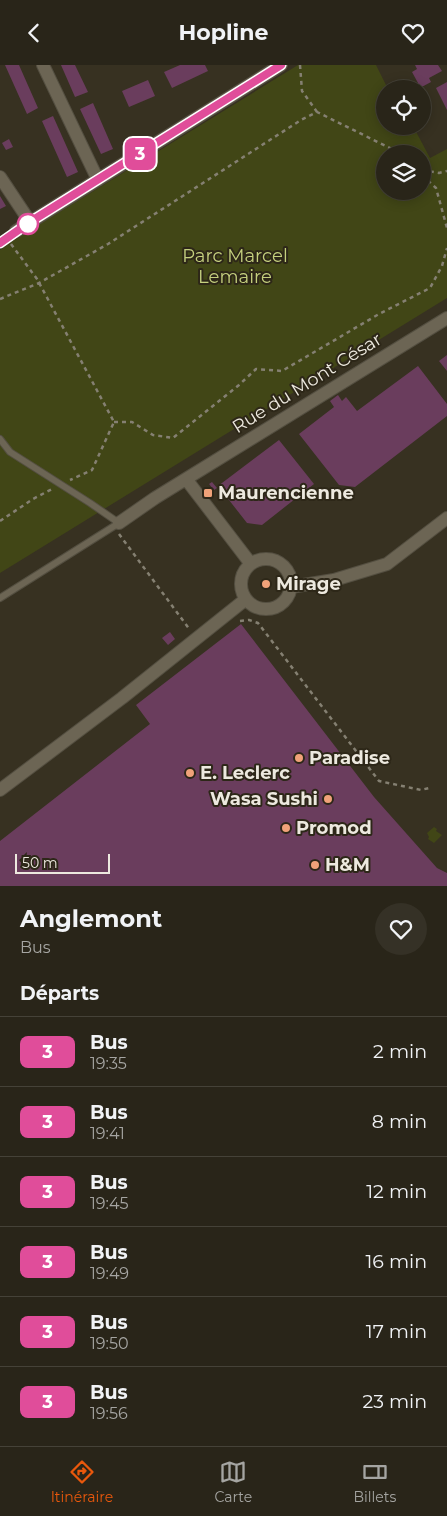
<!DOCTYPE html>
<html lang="fr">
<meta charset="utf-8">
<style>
body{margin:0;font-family:Montserrat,sans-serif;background:#353126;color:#f1f3f6;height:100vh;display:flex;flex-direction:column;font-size:19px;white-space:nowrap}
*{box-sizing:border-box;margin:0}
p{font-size:16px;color:#a5a5a2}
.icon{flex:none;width:28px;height:28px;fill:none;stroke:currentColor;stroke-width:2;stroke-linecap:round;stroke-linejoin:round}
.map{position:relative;height:821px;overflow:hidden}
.side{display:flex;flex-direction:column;background:#292519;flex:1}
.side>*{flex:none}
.badge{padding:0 10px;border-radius:8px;font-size:18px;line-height:32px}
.controls{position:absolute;left:376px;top:15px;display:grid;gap:10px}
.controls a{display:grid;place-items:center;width:55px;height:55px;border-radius:50%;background:#292519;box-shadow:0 2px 12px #0003,0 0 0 1px #454238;font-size:25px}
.scale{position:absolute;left:15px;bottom:12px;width:95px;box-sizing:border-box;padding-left:5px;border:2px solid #ede9df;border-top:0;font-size:14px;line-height:18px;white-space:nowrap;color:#ede9df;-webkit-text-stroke:4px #2d2718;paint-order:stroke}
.map>.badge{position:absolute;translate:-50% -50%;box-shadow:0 0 0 2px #fff}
h2{padding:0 20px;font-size:19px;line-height:45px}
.round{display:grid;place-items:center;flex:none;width:52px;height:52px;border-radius:26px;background:#353126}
.overview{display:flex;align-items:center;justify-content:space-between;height:85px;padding:0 20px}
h1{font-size:24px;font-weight:700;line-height:38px}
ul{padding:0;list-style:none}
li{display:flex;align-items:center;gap:15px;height:70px;padding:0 20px;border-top:1px solid #454238}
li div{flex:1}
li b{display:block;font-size:19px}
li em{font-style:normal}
li .badge{min-width:55px;font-weight:700;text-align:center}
header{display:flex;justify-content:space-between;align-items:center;height:65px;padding:0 20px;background:#292519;font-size:22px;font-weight:700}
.dock{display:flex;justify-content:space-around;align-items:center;height:70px;border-top:1px solid #454238;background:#292519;font-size:14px;color:#a5a5a2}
.dock a{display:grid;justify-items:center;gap:2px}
.dock .active{color:#ea580c}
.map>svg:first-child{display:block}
.green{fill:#414616;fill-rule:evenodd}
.building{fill:#6a3d5d}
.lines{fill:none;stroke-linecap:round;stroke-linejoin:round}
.service-casing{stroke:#544f41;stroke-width:8}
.minor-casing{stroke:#544f41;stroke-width:14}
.path{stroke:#858072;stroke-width:2.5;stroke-dasharray:4 4;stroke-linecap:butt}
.service{stroke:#6c6554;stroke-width:6}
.minor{stroke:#6c6554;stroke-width:12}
.line-casing{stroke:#fff;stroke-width:11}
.line{stroke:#e04d9a;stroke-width:8}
.stop-dot{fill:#fff;stroke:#e04d9a;stroke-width:2.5}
.poi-dot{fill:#f0a279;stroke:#2d2718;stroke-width:2}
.labels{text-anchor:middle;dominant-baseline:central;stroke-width:4;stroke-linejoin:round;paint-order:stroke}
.park-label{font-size:18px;fill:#c5d07e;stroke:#2d2718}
.street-label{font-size:18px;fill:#ede9df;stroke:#2d2718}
.poi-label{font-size:18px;font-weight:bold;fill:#ede9df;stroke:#2d2718;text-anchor:start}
</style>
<header><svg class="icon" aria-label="back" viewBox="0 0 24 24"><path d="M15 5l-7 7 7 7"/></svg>Hopline<svg class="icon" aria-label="heart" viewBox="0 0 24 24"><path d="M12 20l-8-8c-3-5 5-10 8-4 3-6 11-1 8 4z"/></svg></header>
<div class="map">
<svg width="447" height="821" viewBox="0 0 447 821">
<rect width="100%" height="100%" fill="#373121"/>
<path class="green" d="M298,0H376L388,24H385V61H413L430,93L447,84V233L0,508V185L14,175ZM385,89H422V126H385Z
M434,762L437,764L436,766L442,770L434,778L428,774L429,772L427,768Z"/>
<path class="building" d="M5,0H19L38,43L27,49Z
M61,0H75L88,27L75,32Z
M180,0H205L208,6L172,23L164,7Z
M415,0H438L442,6L429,13L431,17L418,24H413L412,22L418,18L412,7L417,4Z
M148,15L155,31L129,42L122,26Z
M447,17V45L436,23Z
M93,38L113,84L101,89L80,44Z
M53,51L78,107L67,112L42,56Z
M9,74L13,82L6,85L2,78Z
M0,131L6,141L0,144Z
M447,290V306L439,296Z
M418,301L447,339V351L355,422L339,420L299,369L334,342L330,336L338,330L342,336L346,332L357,346Z
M279,375L314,419L262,460L247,458L218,421Z
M212,417L217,423L214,425L209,419Z
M241,559L374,732L437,803L447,808V821H0V776L150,659L136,640Z
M170,567L175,574L168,580L162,573Z"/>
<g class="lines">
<g class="service-casing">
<path id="service" d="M0,178L16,166
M0,374L10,387L90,438L119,458L0,533"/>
</g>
<g class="minor-casing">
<path id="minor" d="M43,0L98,115
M0,112L30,157
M16,166L281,0
M186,414L251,499
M119,458L155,433L447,253
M241 519a25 25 0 1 1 50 0a25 25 0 1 1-50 0Z
M291,522L334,515L387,499L447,453
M0,725L122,633L246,534"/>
</g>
<path class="path" d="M300,0L302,26L317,47
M422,105L439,108L447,106
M422,110L436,123L447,163
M11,179L37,214L114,357L92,405L70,415
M0,234L39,218L108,179L301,55L317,47L402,89
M114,357H132L153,370L173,373L239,320L256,304L282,306L379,249L430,223L442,201L447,183
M0,456L33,434L52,424
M119,469L190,565
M240,556L249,555L258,558L379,716L421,725L429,723"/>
<use href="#service" class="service"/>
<use href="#minor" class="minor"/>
</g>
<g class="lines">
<g class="line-casing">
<path id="line" d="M0,178L30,157L281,0"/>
</g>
<use href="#line" class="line"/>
</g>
<circle class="stop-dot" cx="28" cy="159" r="10"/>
<g class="poi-dot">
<rect x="203" y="423" width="10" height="10" rx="2.5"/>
<circle cx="266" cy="519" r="5"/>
<circle cx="299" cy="693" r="5"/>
<circle cx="190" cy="708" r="5"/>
<circle cx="328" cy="734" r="5"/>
<circle cx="286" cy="763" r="5"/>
<circle cx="315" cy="800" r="5"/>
</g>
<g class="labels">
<g class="park-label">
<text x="235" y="191">Parc Marcel<tspan x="235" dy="21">Lemaire</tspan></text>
</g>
<g class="street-label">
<text transform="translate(307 318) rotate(-32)">Rue du Mont César</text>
</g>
<g class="poi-label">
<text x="218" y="428">Maurencienne</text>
<text x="276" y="519">Mirage</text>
<text x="309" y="693">Paradise</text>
<text x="200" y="708">E. Leclerc</text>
<text x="318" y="734" text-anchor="end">Wasa Sushi</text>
<text x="296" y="763">Promod</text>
<text x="325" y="800">H&amp;M</text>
</g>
</g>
</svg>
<div class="controls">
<a><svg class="icon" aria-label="locate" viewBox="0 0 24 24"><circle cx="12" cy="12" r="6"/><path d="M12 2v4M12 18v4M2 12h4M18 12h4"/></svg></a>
<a><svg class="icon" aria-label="layers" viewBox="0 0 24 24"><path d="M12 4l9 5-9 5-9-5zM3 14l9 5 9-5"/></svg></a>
</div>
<div class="scale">50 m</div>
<b class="badge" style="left:140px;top:89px;background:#e04d9a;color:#fff">3</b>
</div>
<section class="side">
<div class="overview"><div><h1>Anglemont</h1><p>Bus</p></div><a class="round"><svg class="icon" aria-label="heart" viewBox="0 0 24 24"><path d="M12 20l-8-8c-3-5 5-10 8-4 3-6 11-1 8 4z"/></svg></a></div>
<h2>Départs</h2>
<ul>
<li><span class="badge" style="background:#e04d9a;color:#fff">3</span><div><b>Bus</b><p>19:35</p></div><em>2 min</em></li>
<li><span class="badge" style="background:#e04d9a;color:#fff">3</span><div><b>Bus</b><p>19:41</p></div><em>8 min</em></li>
<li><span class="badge" style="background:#e04d9a;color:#fff">3</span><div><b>Bus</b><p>19:45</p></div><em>12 min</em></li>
<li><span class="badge" style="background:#e04d9a;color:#fff">3</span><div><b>Bus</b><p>19:49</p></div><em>16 min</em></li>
<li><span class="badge" style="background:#e04d9a;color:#fff">3</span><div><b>Bus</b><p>19:50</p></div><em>17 min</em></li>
<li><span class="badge" style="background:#e04d9a;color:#fff">3</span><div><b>Bus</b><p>19:56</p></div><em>23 min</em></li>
</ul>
</section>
<nav class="dock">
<a class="active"><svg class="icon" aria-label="directions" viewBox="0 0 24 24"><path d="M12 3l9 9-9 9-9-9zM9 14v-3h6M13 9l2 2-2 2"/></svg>Itinéraire</a>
<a><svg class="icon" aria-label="map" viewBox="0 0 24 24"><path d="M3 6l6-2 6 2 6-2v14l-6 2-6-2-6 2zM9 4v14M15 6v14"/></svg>Carte</a>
<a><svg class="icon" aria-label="tickets" viewBox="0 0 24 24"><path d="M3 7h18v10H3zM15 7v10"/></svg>Billets</a>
</nav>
